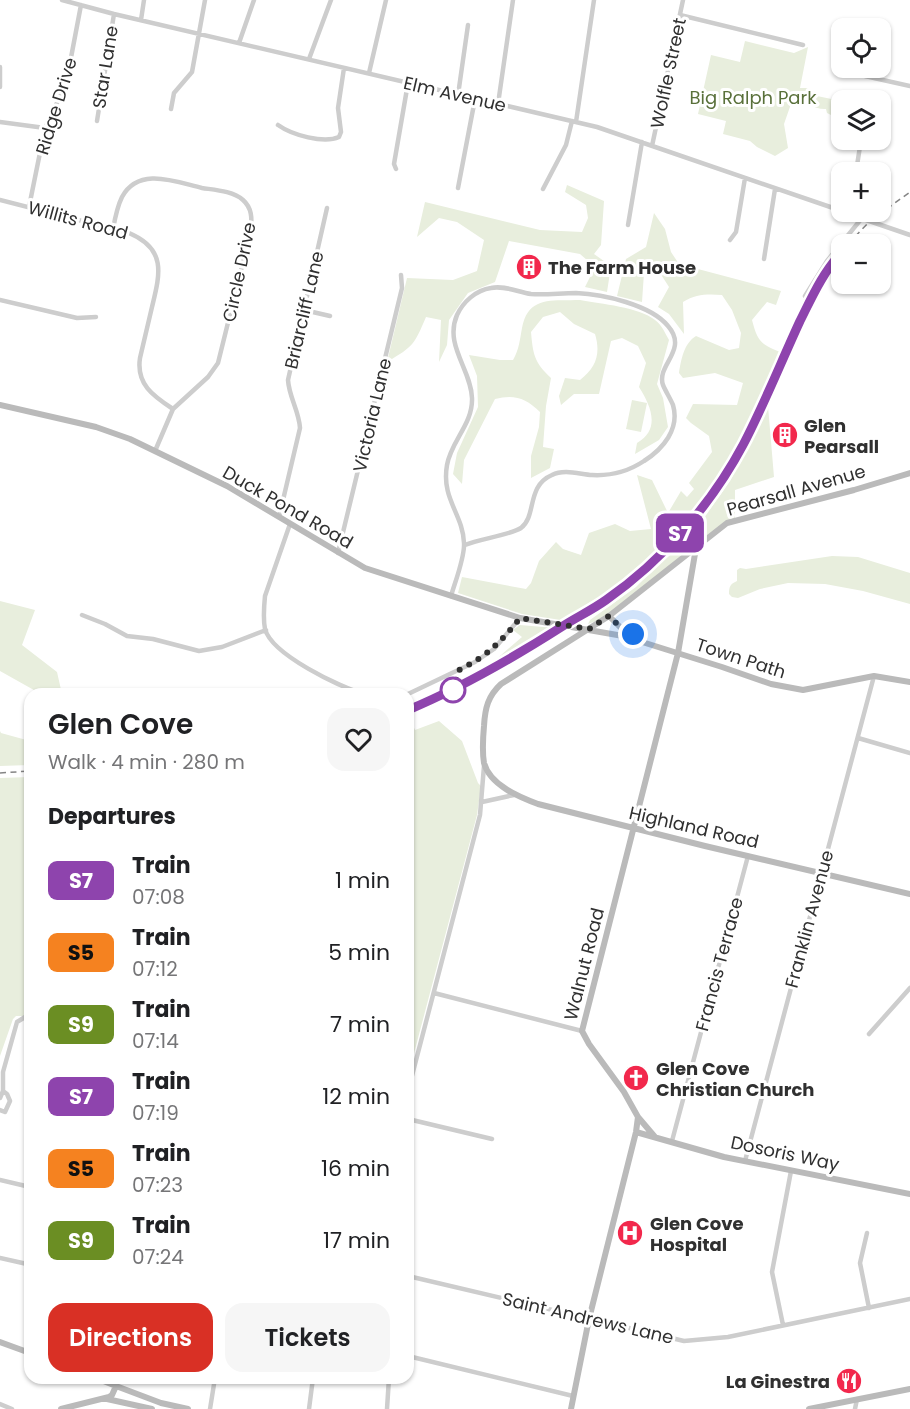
<!DOCTYPE html>
<meta charset="utf-8">
<style>
body{margin:0;font-family:Poppins,sans-serif;background:#f6f6f6;color:#202124;height:100vh;display:flex;flex-direction:column;font-size:22px;white-space:nowrap}
*{box-sizing:border-box;margin:0}
p{font-size:20px;color:#757577}
.icon{flex:none;width:33px;height:33px;fill:none;stroke:currentColor;stroke-width:2;stroke-linecap:round;stroke-linejoin:round}
.map{position:relative;flex:1;overflow:hidden}
.panel{position:absolute;left:24px;top:688px;width:390px;height:696px;display:flex;flex-direction:column;background:#fff;border-radius:18px;box-shadow:0 2px 4px #0004}
.panel>*{flex:none}
.badge{padding:0 12px;border-radius:9px;font-size:21px;line-height:39px}
.buttons{position:absolute;left:831px;top:18px;display:grid;gap:12px}
.buttons a{display:grid;place-items:center;width:60px;height:60px;border-radius:12px;background:#fff;box-shadow:0 2px 4px #0004;font-size:30px}
.you{position:absolute;width:30px;height:30px;margin:-15px;border:4px solid #fff;border-radius:50%;background:#1a73e8;box-shadow:0 0 0 9px #1a73e833}
.map>.badge{position:absolute;translate:-50% -50%;box-shadow:0 0 0 3px #fff}
h2{padding:0 24px;font-size:22px;line-height:54px}
.round{display:grid;place-items:center;flex:none;width:63px;height:63px;border-radius:18px;background:#f6f6f6}
.summary{display:flex;align-items:center;justify-content:space-between;height:102px;padding:0 24px}
h1{font-size:28px;font-weight:600;line-height:45px}
.cta{display:flex;gap:12px;margin-top:auto;padding:12px 24px}
.cta a{flex:1;height:69px;border-radius:18px;background:#d93025;color:#fff;font-size:24px;font-weight:600;line-height:69px;text-align:center}
.cta a+a{background:#f6f6f6;color:#202124}
ul{padding:0;list-style:none}
li{display:flex;align-items:center;gap:18px;height:72px;padding:0 24px}
li div{flex:1}
li b{display:block;font-size:22px}
li em{font-style:normal}
li .badge{min-width:66px;font-weight:700;text-align:center}
.map>svg:first-child{display:block}
.green{fill:#e8eedd}
.lines{fill:none;stroke-linecap:round;stroke-linejoin:round}
.street{stroke:#cdcdcd;stroke-width:4.5}
.secondary{stroke:#bababa;stroke-width:6}
.rail{stroke:#858585;stroke-width:1.5;stroke-dasharray:6 4.5;stroke-linecap:butt}
.line-casing{stroke:#fff;stroke-width:14}
.line{stroke:#8e44ad;stroke-width:9}
.walk{stroke:#303030;stroke-width:6;stroke-dasharray:0 10.8}
.stop-dot{fill:#fff;stroke:#8e44ad;stroke-width:3}
.labels{text-anchor:middle;dominant-baseline:central;stroke-width:6;stroke-linejoin:round;paint-order:stroke}
.street-label{font-size:18px;fill:#303030;stroke:#fff}
.park-label{font-size:18px;fill:#59703a;stroke:#fff}
.poi-label{font-size:18px;font-weight:bold;fill:#303030;stroke:#fff;text-anchor:start}
</style>
<div class="map">
<svg width="910" height="1409" viewBox="0 0 910 1409">
<rect width="100%" height="100%" fill="#fff"/>
<path class="green" d="M745,41L794,53L808,47L800,88H807L817,96L841,101V105H835L831,115L827,113L826,109C814,110 803,99 792,101L784,124L788,148L775,156L757,147L750,141L723,134L726,121L698,114L711,55L740,62Z
M567,185L604,201L601,245L594,254L611,266L607,292L585,287L595,267L580,254L509,241L495,282L468,293L449,320L447,345L439,362L441,320L426,317C414,345 414,346 387,362L407,278L453,280L477,271L484,240L457,222L439,218L417,237L425,202L540,230L582,232L588,218L586,205L565,192Z
M654,213L665,229L671,252L679,264L781,291L776,305L767,302L752,320C758,343 761,344 782,353C769,384 756,415 740,444C702,520 638,578 567,621L522,614L458,593L462,577L526,589L531,583L539,561L556,542L563,549L581,555L589,533L615,524L630,531L651,529L637,475L652,480L668,513L681,491L687,497L694,489L689,483L712,452L709,436L691,423L686,418L693,404L737,405L743,383L715,373L683,378L679,373C681,360 684,343 696,336L729,350L739,348L741,333L732,310L722,295C707,294 696,294 683,302L684,334L669,314L658,307L669,287L660,273H644L642,302L617,296L626,259L646,247Z
M580,300C601,304 639,307 655,320C662,325 665,333 669,340L657,384L663,398L668,427L659,440L635,454L637,443C661,429 651,406 639,387L646,363L638,346L622,338L611,341L599,394H574L561,405L559,396L565,378L580,380C596,368 601,354 595,334L574,324L560,312L543,317L531,332C533,354 534,362 551,378L546,406L543,447L554,449L550,468L531,478V456L539,427L540,412C526,398 514,394 495,399L464,460L462,484L453,474L457,453L478,407L477,376L469,355L500,360H513C519,350 520,339 522,328C528,295 553,301 580,300Z
M632,400L647,403L641,432L626,429Z
M768,406L774,477L735,490V520L607,617L588,624L590,620L636,587L704,518L730,481Z
M832,556L858,557L910,573V604L863,591L825,584L788,583L760,589L738,598L732,597L729,594C729,587 730,584 737,581V570L740,568L746,569Z
M0,601L35,610L22,645L57,672L62,694H41L0,671Z
M520,625L555,628L486,668L522,637L513,630Z
M410,719L415,730L439,721L462,741L478,783L481,786L477,815L408,1076V720Z
M0,731L1,733L30,741V765L0,766Z
M30,777V1016H16L13,1019L0,1056V778Z"/>
<g class="lines">
<path class="street" d="M62,0L114,14L597,127L842,211
M680,15L803,45
M141,20L144,0
M239,43L254,0
M309,59L331,0
M0,67V87
M369,73L386,0
M865,76L910,86
M458,95L468,25
M498,104L513,0
M171,109L174,93L192,72L205,0
M97,121L114,14
M0,122L45,128
M576,122L594,0
M278,125C292,135 324,144 339,137L341,132L338,108L344,68
M652,146L683,0
M396,169L394,164L408,83
M856,172L861,140
M458,188L475,99
M543,189L566,145L572,121
M0,200L129,233C167,249 160,274 152,307C148,324 144,341 140,358C136,384 153,396 173,409
M29,207L45,128L66,84L81,5
M843,212L910,235
M628,225L642,142
M113,229C115,218 117,207 122,197C139,166 176,182 202,188C215,190 233,191 243,200C252,208 252,218 251,230L218,363L208,377L173,409L155,451
M730,240L736,232L745,178
M764,259L775,189
M805,296L827,261L862,218
M0,300L77,318L96,317
M304,310L330,316
M279,517L300,428C299,411 289,397 288,380L327,208
M290,524L265,596C264,606 263,619 265,629C272,655 340,687 364,694
M338,553L402,288L401,275
M451,596C455,582 465,557 464,543C463,514 441,499 447,465C451,441 473,424 472,398C471,369 444,345 457,315C463,302 476,290 491,288C504,285 518,292 531,294C546,295 561,293 576,293C603,294 651,305 668,326C689,350 656,365 663,385C666,392 670,398 673,405C680,429 663,449 644,461C629,471 610,476 592,475C579,474 564,469 552,475C526,486 537,516 521,528C510,535 479,539 465,545
M82,615L105,624L127,636L153,639L199,651L222,647L266,630
M408,694L475,662L494,649L520,618
M858,738L910,753
M482,802L514,795
M434,993L582,1031
M869,1034L910,988
M408,1091L480,815L484,766
M0,1098L3,1091V1072L17,1022L25,1017H30
M0,1110L5,1112L10,1101L7,1094L3,1091
M408,1119L492,1139
M672,1141L748,856
M745,1161L874,676
M0,1180L30,1187
M867,1233L860,1263L869,1308
M0,1258L27,1264
M408,1276L684,1341L728,1337L910,1299
M783,1325L772,1272L791,1171
M408,1356L573,1396
M0,1404L12,1409
M210,1409L215,1378
M309,1409L313,1378
M387,1409L389,1378
M855,1409L857,1399"/>
<path class="secondary" d="M0,405L96,427L130,439L227,486L365,568L520,618L623,636L722,667L771,684L803,690L874,676L910,682
M910,473L854,490L727,523L609,616L501,684C488,696 485,708 484,726C483,737 482,751 484,763C490,785 519,797 538,804L705,846L910,894
M609,616L620,627L637,637
M638,1117L655,1137
M636,1132L724,1157L910,1194
M0,1342L30,1353
M96,1378L116,1386
M107,1399L152,1409
M61,1409L109,1397L112,1395L116,1386L161,1403L188,1409
M571,1409L589,1319L636,1132L638,1117L624,1092L589,1044L582,1031L678,653L696,548
M809,1409L910,1389"/>
<path class="rail" d="M848,244L870,221L910,192
M408,710C463,687 513,658 563,626C577,617 592,610 606,600C662,561 711,505 743,445C763,406 780,365 798,326C810,300 822,273 842,252
M0,773L30,771"/>
</g>
<g class="lines">
<g class="line-casing">
<path id="line" d="M408,710C463,687 513,658 563,626C577,617 592,610 606,600C662,561 711,505 743,445C764,405 781,362 800,321C812,297 823,272 842,252"/>
</g>
<use href="#line" class="line"/>
<path class="walk" d="M453,690L459,670C487,656 501,642 520,618L589,629L609,616L620,627L633,634"/>
</g>
<defs>
<g id="building-disc" transform="scale(1.35)"><circle r="9.5" fill="#f2284c" stroke="#fff"/><path d="M-4-6H4V6H1V3H-1V6H-4ZM-2.5-4.3h1.7v1.8h-1.7ZM.8-4.3h1.7v1.8H.8ZM-2.5-1h1.7V.8h-1.7ZM.8-1h1.7V.8H.8Z" fill="#fff"/></g>
<g id="church-disc" transform="scale(1.35)"><circle r="9.5" fill="#f2284c" stroke="#fff"/><path d="M-1.2-6h2.4v3.5h3.3v2.4h-3.3V6h-2.4V-.1h-3.3v-2.4h3.3Z" fill="#fff"/></g>
<g id="hospital-disc" transform="scale(1.35)"><circle r="9.5" fill="#f2284c" stroke="#fff"/><path d="M-5-5h3v3.5h4V-5h3V5h-3V1.5h-4V5h-3Z" fill="#fff"/></g>
<g id="restaurant-disc" transform="scale(1.35)"><circle r="9.5" fill="#f2284c" stroke="#fff"/><path d="M-5-6h1v4h1v-4h1v4h1v-4h1v5L-1.5 .5V6h-2V.5L-5-1ZM5-6V6H3V1.5H1.5Q1.5-4 5-6Z" fill="#fff"/></g>
</defs>
<g fill-rule="evenodd">
<use href="#building-disc" x="529" y="267"/>
<use href="#building-disc" x="785" y="435"/>
<use href="#church-disc" x="636" y="1078"/>
<use href="#hospital-disc" x="630" y="1233"/>
<use href="#restaurant-disc" x="849" y="1381"/>
</g>
<circle class="stop-dot" cx="453" cy="690" r="12"/>
<g class="labels">
<g class="street-label">
<text transform="translate(105 67) rotate(-81)">Star Lane</text>
<text transform="translate(668 73) rotate(-78)">Wolfle Street</text>
<text transform="translate(455 94) rotate(13)">Elm Avenue</text>
<text transform="translate(56 106) rotate(-73)">Ridge Drive</text>
<text transform="translate(78 220) rotate(15)">Willits Road</text>
<text transform="translate(239 272) rotate(-78)">Circle Drive</text>
<text transform="translate(304 310) rotate(-77)">Briarcliff Lane</text>
<text transform="translate(372 415) rotate(-77)">Victoria Lane</text>
<text transform="translate(796 490) rotate(-16)">Pearsall Avenue</text>
<text transform="translate(288 507) rotate(30)">Duck Pond Road</text>
<text transform="translate(741 658) rotate(18)">Town Path</text>
<text transform="translate(694 827) rotate(13)">Highland Road</text>
<text transform="translate(809 919) rotate(-75)">Franklin Avenue</text>
<text transform="translate(584 964) rotate(-76)">Walnut Road</text>
<text transform="translate(719 964) rotate(-75)">Francis Terrace</text>
<text transform="translate(785 1153) rotate(12)">Dosoris Way</text>
<text transform="translate(588 1318) rotate(13)">Saint Andrews Lane</text>
</g>
<g class="park-label">
<text x="753" y="97">Big Ralph Park</text>
</g>
<g class="poi-label">
<text x="548" y="267">The Farm House</text>
<text x="804" y="425">Glen<tspan x="804" dy="21">Pearsall</tspan></text>
<text x="656" y="1068">Glen Cove<tspan x="656" dy="21">Christian Church</tspan></text>
<text x="650" y="1223">Glen Cove<tspan x="650" dy="21">Hospital</tspan></text>
<text x="830" y="1381" text-anchor="end">La Ginestra</text>
</g>
</g>
</svg>
<div class="buttons">
<a><svg class="icon" aria-label="locate" viewBox="0 0 24 24"><circle cx="12" cy="12" r="6"/><path d="M12 2v4M12 18v4M2 12h4M18 12h4"/></svg></a>
<a><svg class="icon" aria-label="layers" viewBox="0 0 24 24"><path d="M12 4l9 5-9 5-9-5zM3 14l9 5 9-5"/></svg></a>
<a>+</a>
<a>−</a>
</div>
<div class="you" style="left:633px;top:634px"></div>
<b class="badge" style="left:680px;top:533px;background:#8e44ad;color:#fff">S7</b>
<section class="panel">
<div class="summary"><div><h1>Glen Cove</h1><p>Walk · 4 min · 280 m</p></div><a class="round"><svg class="icon" aria-label="heart" viewBox="0 0 24 24"><path d="M12 20l-8-8c-3-5 5-10 8-4 3-6 11-1 8 4z"/></svg></a></div>
<h2>Departures</h2>
<ul>
<li><span class="badge" style="background:#8e44ad;color:#fff">S7</span><div><b>Train</b><p>07:08</p></div><em>1 min</em></li>
<li><span class="badge" style="background:#f58220;color:#111">S5</span><div><b>Train</b><p>07:12</p></div><em>5 min</em></li>
<li><span class="badge" style="background:#6b8e23;color:#fff">S9</span><div><b>Train</b><p>07:14</p></div><em>7 min</em></li>
<li><span class="badge" style="background:#8e44ad;color:#fff">S7</span><div><b>Train</b><p>07:19</p></div><em>12 min</em></li>
<li><span class="badge" style="background:#f58220;color:#111">S5</span><div><b>Train</b><p>07:23</p></div><em>16 min</em></li>
<li><span class="badge" style="background:#6b8e23;color:#fff">S9</span><div><b>Train</b><p>07:24</p></div><em>17 min</em></li>
</ul>
<div class="cta"><a>Directions</a><a>Tickets</a></div>
</section>
</div>
